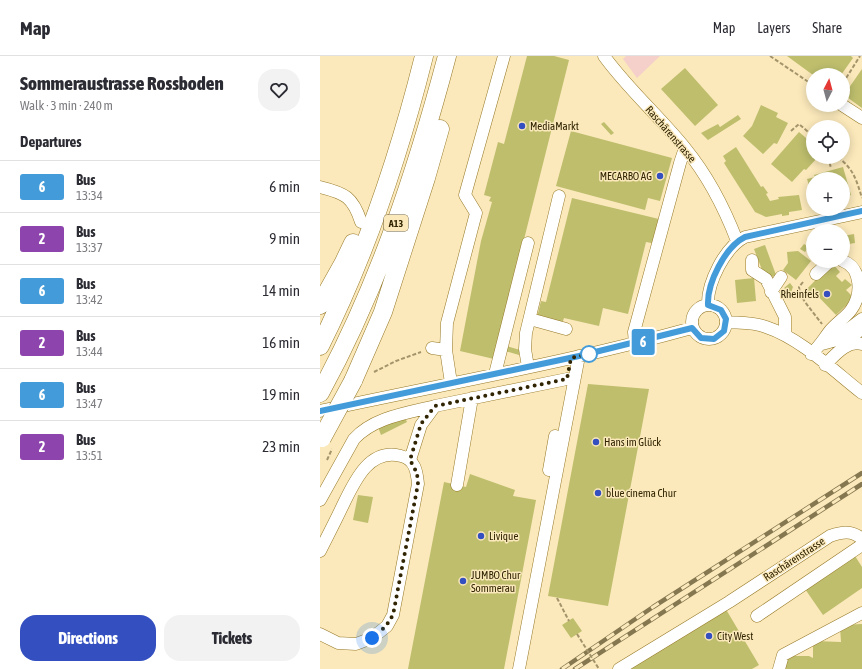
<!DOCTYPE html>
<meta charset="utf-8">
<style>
body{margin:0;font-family:"Asap Condensed",sans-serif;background:#f2f2f3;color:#2b2b33;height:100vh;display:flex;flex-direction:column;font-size:15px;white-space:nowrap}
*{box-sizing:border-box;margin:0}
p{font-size:13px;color:#7c7c81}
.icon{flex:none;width:22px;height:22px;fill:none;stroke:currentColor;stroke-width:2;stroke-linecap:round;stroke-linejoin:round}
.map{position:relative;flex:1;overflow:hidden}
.sheet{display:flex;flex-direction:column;background:#fff;width:320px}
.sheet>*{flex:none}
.badge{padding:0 8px;border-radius:3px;font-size:14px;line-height:26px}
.needle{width:26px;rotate:6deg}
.fabs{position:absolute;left:486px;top:12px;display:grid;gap:8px}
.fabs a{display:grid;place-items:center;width:44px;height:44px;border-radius:50%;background:#fff;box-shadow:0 2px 10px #0003;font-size:20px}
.you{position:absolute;width:20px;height:20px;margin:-10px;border:3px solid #fff;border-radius:50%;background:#1a73e8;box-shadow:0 0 0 6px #1a73e833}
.map>.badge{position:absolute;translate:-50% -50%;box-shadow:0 0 0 2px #fff}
h2{padding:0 20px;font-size:15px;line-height:36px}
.round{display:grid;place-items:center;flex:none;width:42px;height:42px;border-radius:16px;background:#f2f2f3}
.headline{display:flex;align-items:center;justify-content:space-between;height:68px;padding:0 20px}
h1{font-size:19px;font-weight:800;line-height:30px}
.primary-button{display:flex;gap:8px;margin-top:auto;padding:8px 20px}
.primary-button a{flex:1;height:46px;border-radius:16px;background:#344fc0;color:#fff;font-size:16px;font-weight:800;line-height:46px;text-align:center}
.primary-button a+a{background:#f2f2f3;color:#2b2b33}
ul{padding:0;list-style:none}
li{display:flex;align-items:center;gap:12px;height:52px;padding:0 20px;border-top:1px solid #e1e1e2}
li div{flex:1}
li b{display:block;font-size:15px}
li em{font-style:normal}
li .badge{min-width:44px;font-weight:700;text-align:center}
header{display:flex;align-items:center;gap:24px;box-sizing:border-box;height:56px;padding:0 20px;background:#fff;border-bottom:1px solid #e1e1e2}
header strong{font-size:19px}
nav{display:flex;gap:22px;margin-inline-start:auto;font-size:14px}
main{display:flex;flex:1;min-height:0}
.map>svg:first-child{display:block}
.green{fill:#f5d0ca}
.building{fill:#bebe6d}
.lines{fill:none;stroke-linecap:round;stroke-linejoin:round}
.minor-casing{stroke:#957826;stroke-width:13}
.highway-casing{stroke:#957826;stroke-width:19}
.path{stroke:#a4946b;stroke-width:2;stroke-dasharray:4 2;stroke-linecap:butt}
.minor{stroke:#fff;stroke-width:12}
.highway{stroke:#fff;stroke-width:18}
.rail-casing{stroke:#857750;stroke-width:4.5}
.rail{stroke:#fbe9bb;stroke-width:3;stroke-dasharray:9;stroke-linecap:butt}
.highway-bridge-casing{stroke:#957826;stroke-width:19;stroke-linecap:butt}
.path-bridge{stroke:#a4946b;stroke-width:2;stroke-dasharray:4 2;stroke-linecap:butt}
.highway-bridge{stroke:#fff;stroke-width:18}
.line-casing{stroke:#fff;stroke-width:9}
.line{stroke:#439cd9;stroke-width:6}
.walk{stroke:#302402;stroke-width:4;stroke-dasharray:0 7.2}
.poi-dot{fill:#344fc0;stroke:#fbe9bb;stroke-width:1.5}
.stop-dot{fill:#fff;stroke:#439cd9;stroke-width:2}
.labels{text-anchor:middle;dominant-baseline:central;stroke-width:3;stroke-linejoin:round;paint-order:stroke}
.shield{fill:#fbe9bb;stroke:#6d5f3a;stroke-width:1}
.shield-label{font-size:10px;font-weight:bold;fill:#302402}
.poi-label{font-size:11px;fill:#302402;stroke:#fbe9bb;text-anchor:start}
.street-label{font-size:11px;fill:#302402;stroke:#fbe9bb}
</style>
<header>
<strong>Map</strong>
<nav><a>Map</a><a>Layers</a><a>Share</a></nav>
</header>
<main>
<section class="sheet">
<div class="headline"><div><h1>Sommeraustrasse Rossboden</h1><p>Walk · 3 min · 240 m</p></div><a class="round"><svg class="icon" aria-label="heart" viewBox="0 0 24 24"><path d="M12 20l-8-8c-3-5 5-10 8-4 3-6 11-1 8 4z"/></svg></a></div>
<h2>Departures</h2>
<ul>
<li><span class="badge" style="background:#439cd9;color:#fff">6</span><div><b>Bus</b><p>13:34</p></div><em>6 min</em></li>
<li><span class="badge" style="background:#8e44ad;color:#fff">2</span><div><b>Bus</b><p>13:37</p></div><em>9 min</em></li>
<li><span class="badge" style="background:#439cd9;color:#fff">6</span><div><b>Bus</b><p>13:42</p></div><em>14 min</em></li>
<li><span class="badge" style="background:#8e44ad;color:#fff">2</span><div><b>Bus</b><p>13:44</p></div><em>16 min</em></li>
<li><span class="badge" style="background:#439cd9;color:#fff">6</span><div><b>Bus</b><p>13:47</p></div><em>19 min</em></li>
<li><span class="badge" style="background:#8e44ad;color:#fff">2</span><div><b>Bus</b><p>13:51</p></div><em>23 min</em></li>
</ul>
<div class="primary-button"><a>Directions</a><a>Tickets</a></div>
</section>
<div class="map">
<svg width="542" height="613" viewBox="0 0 542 613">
<rect width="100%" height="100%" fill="#fbe9bb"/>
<path class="green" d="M306,0H340L317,22L303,3Z"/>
<path class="building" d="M207,0H234L249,4L174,303L140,295L161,185L172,146L169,145L171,141L164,139L178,86L184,88Z
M467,0H531L533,2L521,19H493Z
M365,12L398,49L375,70L341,33Z
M542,13V52L524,39Z
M441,49L458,57L456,61L468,67L457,88L454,87L443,98L423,80L432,70Z
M418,59L421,63L388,84L381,77L398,68L400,71Z
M284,66L294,77L291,79L281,68Z
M251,75L352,102L340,145L328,142L325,154L236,130Z
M479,76L492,87L493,101H498L486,114L484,113L472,126L451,108Z
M416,91L441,131L443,130L448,137L446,138L450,145L459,143L458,141L479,139L482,154L469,156V159L462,160V158L446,161L435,156L404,107L406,105L403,100Z
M523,111L531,139L523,141V123H493V142L487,123L495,121L494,119Z
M252,142L343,164L337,188L326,186L308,258L283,252L279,270L244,262L242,268L217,261L221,245L226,246Z
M534,178L535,187L523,189V180Z
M484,188L489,191L485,196L480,193Z
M445,189L456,219L450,222L444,219L434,193Z
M478,195L491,205L476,224L463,214L468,207L467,196Z
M512,207L520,216L516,220L522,226L525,223L532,229L526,234L534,242L516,259L493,235L488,238L485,235Z
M434,222L436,245L417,247L415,224Z
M470,227L473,231L470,239L464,232Z
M186,290L200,294L199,299L185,295Z
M268,328L329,333L288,550L228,540Z
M85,362L87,366L61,379L58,371Z
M150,418L195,434L193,440L216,444L184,613H88L124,426L146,431Z
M38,439L53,441L48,467L33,464Z
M535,500L542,511V532L503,559L485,533Z
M404,550L439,609L432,613H303Z
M253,562L262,575L251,582L242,569Z
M542,568V613H466V603L468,600H489L493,602V586L495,585L521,586L520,571L522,569Z"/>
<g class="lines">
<g class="minor-casing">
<path id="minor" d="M284,0C308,33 339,60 365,92C388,120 404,151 417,185
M522,49L542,62
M0,131C25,137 33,141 41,166
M432,204V214L446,223L465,261V279
M496,218L510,205
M451,236L461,221
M372 266a17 17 0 1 1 34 0a17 17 0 1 1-34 0Z
M388,249C387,227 405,191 425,181L542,156
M210,263L246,273
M406,266C420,267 434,266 446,271C480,282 514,315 542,337
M525,285L542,273
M315,288L314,276L360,107L365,92
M502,288L513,285L542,263
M112,292L126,294
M491,298C499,291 503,284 509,276C515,268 525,262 531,254C542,239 542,212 523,205
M505,309C515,299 527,284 542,288
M208,311L205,293L206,277L239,140
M175,318L208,187
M131,327L126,294L127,267L156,157L145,139L184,0
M0,355C124,328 250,306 372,272
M90,404L101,369L115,350L247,323
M229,414L235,380
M137,429L152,342
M0,444L34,383C54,361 87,357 115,350
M0,495C7,481 15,466 22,451C33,429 48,391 81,400C95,403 97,416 98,428L73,559L67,570L52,582L36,588L18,587L0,578
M437,560L542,489
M199,613L259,300
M299,613L409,546L510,480C522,476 532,474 542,483
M459,613L463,599L542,557"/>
</g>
<g class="highway-casing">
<path id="highway" d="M0,249L23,208L33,187
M0,290C46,198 79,100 104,0
M33,325L63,256L106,122L120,73
M0,337C58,231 96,117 127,0"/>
</g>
<path class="path" d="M450,0L493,29
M523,27L540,0
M471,75L479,68L493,80
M508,101L511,112
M518,101C534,114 536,123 542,142
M483,226L479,231L480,238L485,246L502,268
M54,316L76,305L101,296
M7,404L12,393
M237,542L249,565"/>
<use href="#minor" class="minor"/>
<use href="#highway" class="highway"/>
<g class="rail-casing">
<path id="rail" d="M242,613L333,551L542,417
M255,613L542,428"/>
</g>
<use href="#rail" class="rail"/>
<g class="highway-bridge-casing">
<path id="highway-bridge" d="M2,382L33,325"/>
</g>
<path class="path-bridge" d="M257,578L279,613"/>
<use href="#highway-bridge" class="highway-bridge"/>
</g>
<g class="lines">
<g class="line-casing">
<path id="line" d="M0,355L259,300L372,272L381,282L394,283L404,275L406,263L401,254L388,249C387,227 405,191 425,181L542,155"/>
</g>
<use href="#line" class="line"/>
<path class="walk" d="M52,582L66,570L73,559L98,428L97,417L90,404L101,368L115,350L247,323L251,302L273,297L269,298"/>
</g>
<g class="poi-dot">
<circle cx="202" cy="70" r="4"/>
<circle cx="340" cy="120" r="4"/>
<circle cx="507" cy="238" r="4"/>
<circle cx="276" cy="386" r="4"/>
<circle cx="278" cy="437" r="4"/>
<circle cx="161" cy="480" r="4"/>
<circle cx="143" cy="525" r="4"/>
<circle cx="389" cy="580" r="4"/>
</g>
<circle class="stop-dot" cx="269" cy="298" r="8"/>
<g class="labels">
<rect class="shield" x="64" y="159" width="24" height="16" rx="3"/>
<g class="shield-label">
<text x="76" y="167">A13</text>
</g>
<g class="poi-label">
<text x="210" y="70">MediaMarkt</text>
<text x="332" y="120" text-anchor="end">MECARBO AG</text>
<text x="499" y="238" text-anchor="end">Rheinfels</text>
<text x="284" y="386">Hans im Glück</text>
<text x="286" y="437">blue cinema Chur</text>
<text x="169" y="480">Livique</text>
<text x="151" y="519">JUMBO Chur<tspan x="151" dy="13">Sommerau</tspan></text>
<text x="397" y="580">City West</text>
</g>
<g class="street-label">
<text transform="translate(351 78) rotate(49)">Raschärenstrasse</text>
<text transform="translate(474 503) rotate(-33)">Raschärenstrasse</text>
</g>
</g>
</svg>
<div class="fabs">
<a><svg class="needle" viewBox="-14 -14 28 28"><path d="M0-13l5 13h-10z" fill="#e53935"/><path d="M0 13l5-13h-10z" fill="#7c7c81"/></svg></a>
<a><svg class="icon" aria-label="locate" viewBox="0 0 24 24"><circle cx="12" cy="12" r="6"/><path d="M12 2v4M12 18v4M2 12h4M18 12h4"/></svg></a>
<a>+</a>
<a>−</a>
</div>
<div class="you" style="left:52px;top:582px"></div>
<b class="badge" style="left:323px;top:286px;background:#439cd9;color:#fff">6</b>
</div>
</main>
